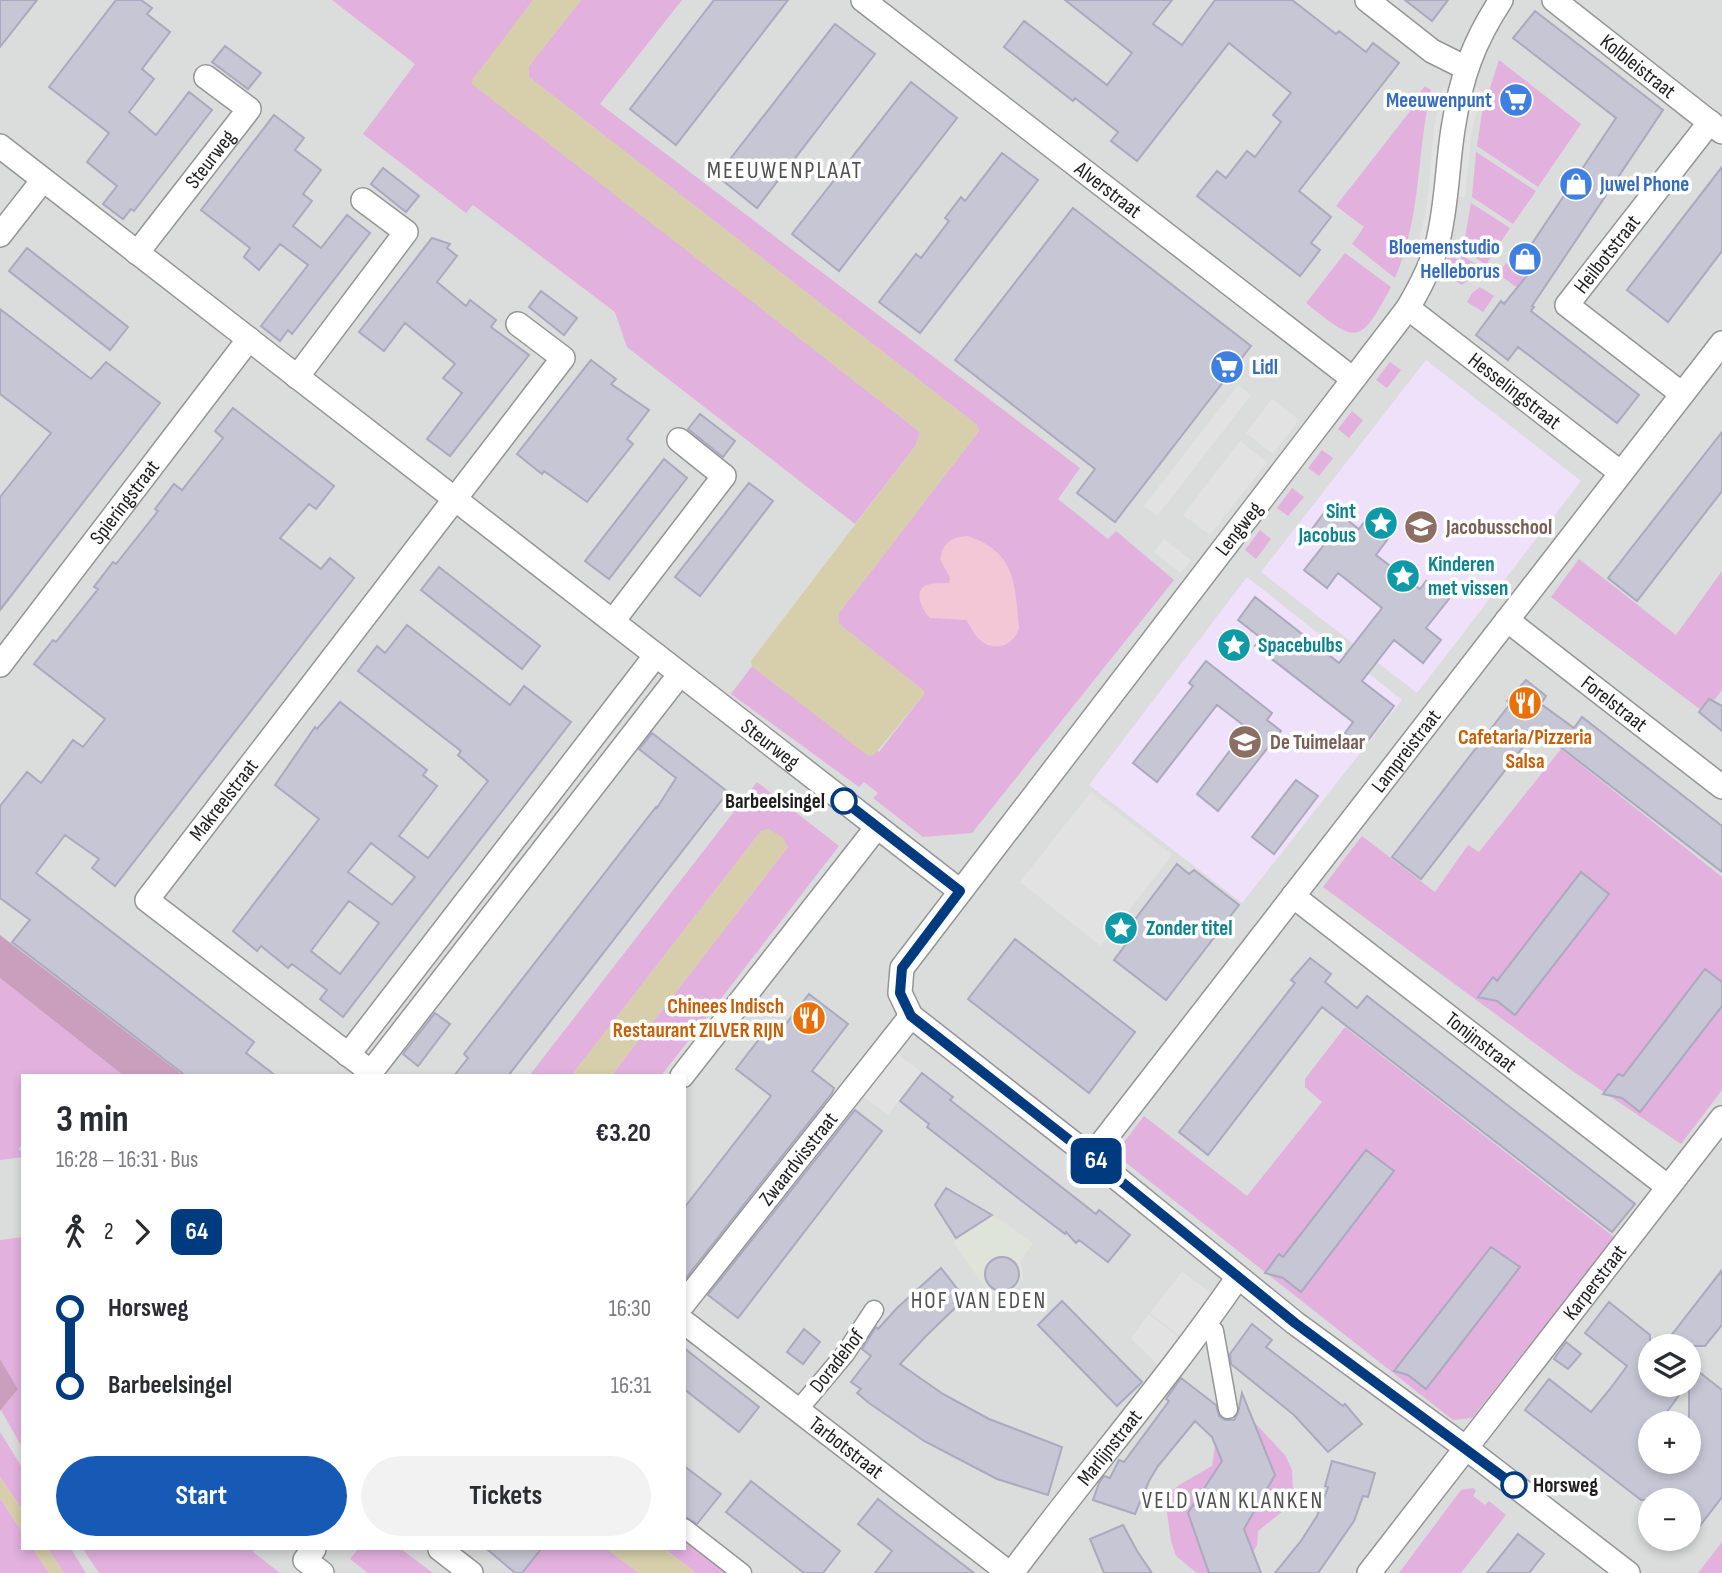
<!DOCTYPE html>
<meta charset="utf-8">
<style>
body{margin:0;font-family:"Sofia Sans Condensed",sans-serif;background:#f2f2f3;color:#2b2b33;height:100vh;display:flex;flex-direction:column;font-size:26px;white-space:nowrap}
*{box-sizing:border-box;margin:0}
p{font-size:23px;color:#7c7c81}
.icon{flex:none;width:38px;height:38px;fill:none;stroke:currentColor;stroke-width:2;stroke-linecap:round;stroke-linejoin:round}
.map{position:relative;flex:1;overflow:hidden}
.details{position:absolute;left:21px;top:1074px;width:665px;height:476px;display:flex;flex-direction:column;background:#fff;border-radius:0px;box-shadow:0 4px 10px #0003}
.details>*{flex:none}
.badge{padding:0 14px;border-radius:10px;font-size:24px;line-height:46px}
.fabs{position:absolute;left:1638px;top:1334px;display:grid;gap:14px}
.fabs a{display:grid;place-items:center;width:63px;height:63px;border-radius:50%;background:#fff;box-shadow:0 4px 10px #0003;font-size:35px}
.map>.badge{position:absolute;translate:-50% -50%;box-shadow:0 0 0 4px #fff}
.legs{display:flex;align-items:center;gap:10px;height:77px;padding:0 35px;font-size:23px}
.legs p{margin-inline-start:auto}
.head{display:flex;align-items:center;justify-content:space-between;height:119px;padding:0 35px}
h1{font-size:38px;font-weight:700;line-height:52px}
.action{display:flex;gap:14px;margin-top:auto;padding:14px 35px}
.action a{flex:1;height:80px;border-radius:42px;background:#175ab5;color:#fff;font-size:28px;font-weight:700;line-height:80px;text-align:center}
.action a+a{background:#f2f2f3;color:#2b2b33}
ul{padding:0 35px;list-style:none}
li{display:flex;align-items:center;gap:24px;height:77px;font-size:26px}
li i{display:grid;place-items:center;width:10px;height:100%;margin:0 9px;background:currentColor}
li i::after{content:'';width:18px;height:18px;margin:-9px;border:5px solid;border-radius:50%;background:#fff}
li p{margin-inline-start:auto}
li:first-child i{background:linear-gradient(#0000 50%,currentColor 0)}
li:last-child i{background:linear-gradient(currentColor 50%,#0000 0)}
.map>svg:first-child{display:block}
.residential{fill:#dbdcdc;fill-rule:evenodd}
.education{fill:#f0e1fb}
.grass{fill:#e2b1de}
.forest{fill:#c99fbd}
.park{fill:#f3c7d6}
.parking{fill:#e2e2e2}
.plaza{fill:#dee4da;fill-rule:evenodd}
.water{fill:#d7ceab}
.building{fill:#c7c6d4;stroke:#aaa9be;stroke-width:2;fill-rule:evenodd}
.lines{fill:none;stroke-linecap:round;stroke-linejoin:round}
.pedestrian-casing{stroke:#959595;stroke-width:21}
.minor-casing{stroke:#959595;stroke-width:26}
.pedestrian{stroke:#fff;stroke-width:18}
.minor{stroke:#fff;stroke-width:23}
.line-1-casing{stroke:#fff;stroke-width:16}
.line-1{stroke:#003b80;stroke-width:10}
.stop-1-dot{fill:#fff;stroke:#003b80;stroke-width:3.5}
.labels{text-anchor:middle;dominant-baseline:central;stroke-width:7;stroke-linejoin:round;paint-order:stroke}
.street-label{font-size:21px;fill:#1e1e1e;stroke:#fff}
.shop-label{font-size:21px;font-weight:bold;fill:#366cbe;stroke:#fff;text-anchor:end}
.culture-label{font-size:21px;font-weight:bold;fill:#0d838f;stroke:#fff;text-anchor:start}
.education-label{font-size:21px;font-weight:bold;fill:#785e54;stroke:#fff;text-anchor:start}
.food-label{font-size:21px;font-weight:bold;fill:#c56008;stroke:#fff}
.stop-label{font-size:21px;font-weight:bold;fill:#1e1e1e;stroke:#fff;text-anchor:end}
.neighbourhood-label{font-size:23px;letter-spacing:2px;fill:#515151;stroke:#fff}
.quarter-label{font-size:24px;letter-spacing:2px;fill:#515151;stroke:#fff}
</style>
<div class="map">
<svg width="1722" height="1573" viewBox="0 0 1722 1573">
<rect width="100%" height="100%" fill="#e8e5ee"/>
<path class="residential" d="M0,0H1722V1573H66L51,1549H684V1076H23V1503L0,1466ZM1650,1346H1689V1384H1650ZM1650,1423H1689V1461H1650ZM1650,1500H1689V1538H1650Z"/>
<path class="education" d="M1426,360L1581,481L1417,693L1261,572Z
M1247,577L1402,700L1242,903L1089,785Z"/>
<path class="grass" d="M332,0H533L473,80V84L920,432L916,445L855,524L627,347L615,312L473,205L466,213L363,134L415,64Z
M581,0H682L600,104L1080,468L1058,499L1108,539L1116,531L1174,580L972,833L923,837L873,798L878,793L864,782L859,787L731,694L752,666L780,688L879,752L924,694V691L839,624V613L979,431L977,425L529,77V66Z
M1499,60L1581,124L1538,187L1477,146L1482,113Z
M1425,86L1431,90C1416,155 1422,215 1395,278L1352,244L1364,227L1336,206L1418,101L1415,99Z
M1476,152L1536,191L1513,224L1472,197Z
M1471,203L1510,228L1486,265L1463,249Z
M1345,253L1391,287C1359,347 1356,343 1306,303Z
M1462,255L1483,269L1462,285L1442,271L1448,256L1460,260Z
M1506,263L1530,279L1522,291L1498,274Z
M1480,287L1494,296L1483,312L1467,302L1472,293Z
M1390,362L1401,370L1387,388L1376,380Z
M1352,411L1363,420L1349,438L1338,429Z
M1322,450L1333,458L1319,476L1308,468Z
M1292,488L1304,497L1288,516L1277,508Z
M1260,530L1271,539L1256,559L1245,550Z
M1579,559L1676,635L1722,571V690L1713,702L1709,699L1701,710L1551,597Z
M1561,749L1722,877V1090L1681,1144L1574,1072L1323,887L1362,836L1435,892L1468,845L1479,852Z
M757,782L839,846L661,1076H611L788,847L769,829L761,831L571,1076H529Z
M0,978L124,1076H23V1145L18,1149L23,1152V1157L0,1160Z
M1345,1027L1614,1237L1472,1418L1453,1420L1115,1154L1144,1116L1247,1196L1322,1102L1305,1087V1079Z
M23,1237V1449L1,1410L18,1389L0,1359V1240Z
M1253,1421L1285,1455L1292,1470L1293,1490L1288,1507L1258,1531L1257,1545L1253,1552L1223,1573H1197L1176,1556L1171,1541L1166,1505L1170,1493L1179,1485L1212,1466L1215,1445Z
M0,1432L23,1469V1511L0,1477Z
M1473,1488L1476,1491L1473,1496L1485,1505L1489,1501L1506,1515L1461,1573H1399L1461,1490Z
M0,1498L23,1533V1549H33L49,1573H0Z
M684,1537L731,1573H696L665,1549H684Z
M1722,1542V1573H1698Z
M48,1549H71L86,1573H64Z
M83,1549H255L253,1552L280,1573H99Z
M358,1549H401L433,1573H368L350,1559Z
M485,1549H607L639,1573H516Z"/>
<path class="forest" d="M0,935L184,1076H124L0,978Z
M0,1359L18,1389L0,1411Z"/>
<path class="park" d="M968,536C1016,552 1015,585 1019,628C1014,646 993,653 979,639C973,633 971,626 966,620L930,618C923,611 913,593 925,586C932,582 942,584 949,583L950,578L940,559C943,542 952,537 968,536Z"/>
<path class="parking" d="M1443,87L1450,89L1441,132L1433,211L1425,245L1418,243L1426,212L1434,128Z
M1474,87L1481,89L1471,136L1465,197H1458L1465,130Z
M1238,385L1251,395L1157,516L1144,506Z
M1272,399L1299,420L1273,454L1246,433Z
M1240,441L1267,462L1210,535L1183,515Z
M1164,539L1191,560L1181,573L1154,552Z
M1091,792L1172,855L1101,946L1020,882Z
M894,1051L921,1072L888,1115L860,1094Z
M1182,1272L1215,1296L1183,1338L1150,1313Z
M1149,1314L1181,1339L1159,1366L1131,1338Z"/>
<path class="plaza" d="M993,1215L1033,1243L1021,1260L1023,1279L1013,1292L990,1295L954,1243L956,1238ZM1007,1257L1018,1265L1019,1278L1011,1289L998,1291L987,1282L986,1269L994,1259Z"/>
<path class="water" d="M533,0H581L529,66V77L977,425L979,431L839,613V624L924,691V694L873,756L867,755L858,748L752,666L751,661L916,445L920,432L472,84V80Z
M769,829L783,838L788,847L611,1076H571L761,831Z
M0,1477L23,1511V1533L0,1498Z
M33,1549H48L64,1573H49Z
M607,1549H664L696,1573H639Z"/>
<path class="building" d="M0,0H37L0,47Z
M116,0H141L152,8L147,14L170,32L142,69L154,79L129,112L156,135L189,92L212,110L134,211L131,209L123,219L103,204L117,186L87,162L109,133L49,87Z
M714,0H788L676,145L630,109Z
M1065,0H1172L1153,24L1182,45L1215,0H1292L1336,34L1339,31L1366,52L1373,43L1399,63L1299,191L1331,217L1311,243L1320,250L1300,276L1197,196L1217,171L1226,178L1247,151L1255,157L1281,122L1273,115L1291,93L1229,43L1137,161L1111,141L1118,132L1075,98L1073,101L1004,47L1024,21L1107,85L1132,53Z
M1405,0H1448L1432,21Z
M1535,11L1663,110L1532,306L1534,307L1531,311L1639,395L1617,423L1518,347L1508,360L1476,335L1501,301L1504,304L1529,273L1517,266L1616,118L1513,38Z
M835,24L875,54L757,208L717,176Z
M225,46L261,73L248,89L212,62Z
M911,82L957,118L839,271L792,234Z
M274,115L304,138L295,150L321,170L303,194L312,201L293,226L321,248L347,215L370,233L292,334L288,330L280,341L261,326L308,265L280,244L259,270L244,257L250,248L201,210Z
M1002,153L1038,180L920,333L879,302L916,254L921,258L949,221L945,218L961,197L965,201Z
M1722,167V251L1668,322L1627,290Z
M383,168L419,196L406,212L371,184Z
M1073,208L1251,346L1115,522L1077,493L1095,469L955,360Z
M432,238L450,244L447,248L457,256L437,282L466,306L470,300L496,320L491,327L529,355L450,456L427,439L462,393L443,378L455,364L405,323L384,351L359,332Z
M27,248L128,327L110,350L9,271Z
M541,291L577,318L564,335L529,307Z
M0,309L91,379L106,362L160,403L0,610V497L51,433L0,394Z
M591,360L616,379L611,384L649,410L627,439L633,444L587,502L544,471L542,474L517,454Z
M233,408L334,486L316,509L309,504L280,538L321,569L330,558L354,578L115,886L92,868L99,859L65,835L36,873L254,1042L246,1053L276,1076H186L12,942L30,920L0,898V806L27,772L41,783L73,740L83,747L105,719L34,664L53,640L56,642L98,589L94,587L113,562L116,564L158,511L155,509L174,484L182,490L223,438L215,431Z
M700,414L735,441L723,457L688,429Z
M1722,432V491L1637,601L1608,578Z
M664,459L687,478L609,579L585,561Z
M749,483L773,501L700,596L675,577Z
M1329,506L1359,529L1370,514L1393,532L1376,555L1420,589L1426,581L1449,599L1426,628L1441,640L1423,663L1394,640L1362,681L1394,706L1363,747L1345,733L1353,722L1255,646L1261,638L1238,620L1255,597L1339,663L1382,608L1338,573L1327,588L1304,570L1327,541L1312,529Z
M439,567L540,646L522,669L421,590Z
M407,625L510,705L524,686L571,722L343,1017L320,999L327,990L292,964L288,968L261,946L257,951L233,931L319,819L275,785L315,727L317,729L340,702L427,770L423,775L437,786L399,836L428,858L488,781L458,755L461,751L358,671L377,646L385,653ZM371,843L415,877L392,905L348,872ZM349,901L379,923L340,974L311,951Z
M1206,661L1272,713L1267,720L1281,731L1218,811L1197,794L1247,728L1217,705L1157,782L1133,763L1193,686L1189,683Z
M1526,680L1546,696L1541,704L1574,728L1582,717L1722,826V872L1537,729L1421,879L1392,857L1510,704L1507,701Z
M1709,699L1722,706V731L1699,712Z
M652,733L728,792L508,1076H454L468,1058L464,1054L656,807L657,808L676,778L639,749Z
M1296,780L1318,796L1274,854L1252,837Z
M1177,864L1189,874L1194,870L1239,905L1166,1000L1114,960L1136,931L1130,926Z
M1581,872L1609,894L1515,1015L1497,1001L1478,997L1493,977L1497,981Z
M1015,939L1135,1032L1089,1093L968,999Z
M1310,958L1331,974L1325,982L1357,1008L1367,996L1635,1204L1612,1232L1322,1007L1208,1155L1179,1132L1295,983L1291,980Z
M1705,969L1722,982V1006L1640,1112L1622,1098L1603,1094L1618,1074L1623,1076Z
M809,994L848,1024L812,1071L834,1088L832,1093L686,1278L684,1276V1208L771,1096L736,1069L763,1034L773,1041Z
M435,1013L450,1024L418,1066L403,1054Z
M922,1073L953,1097L950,1100L1096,1214L1099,1210L1130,1235L1108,1262L1079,1240L1076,1243L1066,1232L1065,1234L1018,1198L927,1127L929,1124L900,1101Z
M855,1110L882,1131L738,1318L708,1295Z
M1366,1150L1394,1171L1301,1292L1283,1278L1265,1273L1279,1254L1283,1257Z
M946,1188L992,1215L956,1238L935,1205Z
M1491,1247L1520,1267L1426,1389L1408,1375L1394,1371Z
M985 1274a17 17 0 1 1 34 0a17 17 0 1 1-34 0Z
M941,1268L962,1295L954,1303L957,1306L926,1336L900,1364L943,1394L989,1419L1062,1447L1048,1495L997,1479L924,1441L869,1403L857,1393L861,1389L851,1382L871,1356L862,1349L876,1327L878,1329L897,1308Z
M1722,1270V1325L1705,1346H1663Z
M1062,1301L1142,1382L1117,1406L1038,1325Z
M1609,1302L1650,1335V1384H1687L1659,1423H1650V1461H1689V1364L1722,1390V1497L1689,1540V1500H1641L1525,1410L1549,1379L1591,1412L1610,1389L1627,1366L1585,1333Z
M1252,1324L1272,1340L1266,1347L1343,1406L1345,1404L1362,1424L1328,1452L1294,1415L1231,1364L1230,1354Z
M804,1329L820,1342L803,1364L787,1352Z
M1566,1342L1581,1354L1568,1369L1554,1359Z
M684,1348L759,1407L739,1432L684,1389Z
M1181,1378L1216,1405L1219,1416L1225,1420H1234L1238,1413L1242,1393L1275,1475L1244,1529L1261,1573H1209L1188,1513L1222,1461L1212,1437L1195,1421L1158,1466L1149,1481L1135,1514L1093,1500L1099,1483L1104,1476L1110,1478L1119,1460L1124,1462L1169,1401L1166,1399Z
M1332,1461L1375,1473L1368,1497L1363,1496L1354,1521L1318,1573H1275L1301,1541L1317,1516L1328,1487L1325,1486Z
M684,1466L721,1494L697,1524L684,1516Z
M751,1481L840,1551L823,1573H804L726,1512Z
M878,1499L893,1511L974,1573H875L892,1551L858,1524Z
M1123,1525L1137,1551L1152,1573H1104L1090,1539Z
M1518,1534L1544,1554L1529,1573H1487Z
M487,1549H541L522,1573H515Z"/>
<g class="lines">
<g class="pedestrian-casing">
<path id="pedestrian" d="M1206,1323L1214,1331L1228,1409
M798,1410L845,1354L874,1310
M684,1528L742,1573"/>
</g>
<g class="minor-casing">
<g id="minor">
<path id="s1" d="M863,0L1353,379"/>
<path d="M1367,0L1432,51L1466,68"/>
<path d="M1501,0C1473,43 1461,77 1453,129C1447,167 1447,207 1437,245C1431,267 1419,289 1408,308L902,968L900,993L911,1016L1091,1157L1295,1323L1466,1448L1628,1573"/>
<path id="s2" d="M1554,0L1722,132"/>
<path id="s3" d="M0,146L960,891"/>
<path d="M0,235L43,180"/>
<path id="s4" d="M137,253L249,109L206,77"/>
<path id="s5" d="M1408,308L1621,473"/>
<path d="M518,324L563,358L147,900L371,1072L680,674"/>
<path d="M297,377L406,232L363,200"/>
<path id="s6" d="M1682,394L1567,305L1710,122"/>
<path id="s7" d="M1507,620L1722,787"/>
<path d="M613,621L724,476L679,440"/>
<path id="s8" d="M0,665L249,339"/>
<path id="s9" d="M1293,896L1668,1187"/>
<path d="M348,1055L656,655"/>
<path d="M682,1076L877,827"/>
<path id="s10" d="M1091,1157L1722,343"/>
<path id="s11" d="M684,1303L911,1016"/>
<path id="s12" d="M684,1322L1009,1573"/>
<path d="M314,1549L305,1560L322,1573"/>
<path d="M440,1549L471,1573"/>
<path id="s13" d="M1012,1573C1086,1473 1168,1379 1238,1277"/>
<path id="s14" d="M1369,1573L1722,1118"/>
</g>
</g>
<use href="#pedestrian" class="pedestrian"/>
<use href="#minor" class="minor"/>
</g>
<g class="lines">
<g class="line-1-casing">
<path id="line-1" d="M844,801L960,891L902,968L900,993L911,1016L1091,1157L1295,1323L1514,1485"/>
</g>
<use href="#line-1" class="line-1"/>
</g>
<defs>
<g id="supermarket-disc" transform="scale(1.75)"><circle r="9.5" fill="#3f7fe0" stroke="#fff"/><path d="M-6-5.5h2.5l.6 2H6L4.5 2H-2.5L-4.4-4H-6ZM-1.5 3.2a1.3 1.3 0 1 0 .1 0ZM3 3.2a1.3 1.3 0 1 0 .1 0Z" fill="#fff"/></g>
<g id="shop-disc" transform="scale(1.75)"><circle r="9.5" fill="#3f7fe0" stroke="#fff"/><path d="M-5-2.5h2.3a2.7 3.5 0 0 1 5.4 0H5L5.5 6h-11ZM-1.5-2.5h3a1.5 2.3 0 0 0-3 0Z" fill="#fff"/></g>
<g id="sight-disc" transform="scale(1.75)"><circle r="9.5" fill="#0f9aa8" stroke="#fff"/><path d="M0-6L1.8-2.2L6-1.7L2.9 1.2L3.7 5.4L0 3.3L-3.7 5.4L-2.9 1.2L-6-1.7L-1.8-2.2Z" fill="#fff"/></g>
<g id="school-disc" transform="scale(1.75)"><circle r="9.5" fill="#8d6e63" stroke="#fff"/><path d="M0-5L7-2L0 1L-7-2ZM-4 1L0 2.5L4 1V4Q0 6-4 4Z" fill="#fff"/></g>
<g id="restaurant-disc" transform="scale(1.75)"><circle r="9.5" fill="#e8710a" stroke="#fff"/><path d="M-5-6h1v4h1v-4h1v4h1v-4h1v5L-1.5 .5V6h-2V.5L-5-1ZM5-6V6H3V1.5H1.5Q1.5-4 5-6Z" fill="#fff"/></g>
</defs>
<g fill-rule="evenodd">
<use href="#supermarket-disc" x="1516" y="100"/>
<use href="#shop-disc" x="1576" y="184"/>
<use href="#shop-disc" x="1525" y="259"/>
<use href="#supermarket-disc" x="1227" y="367"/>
<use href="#sight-disc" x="1381" y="523"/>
<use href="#school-disc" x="1421" y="527"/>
<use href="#sight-disc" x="1403" y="576"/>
<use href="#sight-disc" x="1234" y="645"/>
<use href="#restaurant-disc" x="1525" y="703"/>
<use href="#school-disc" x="1245" y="742"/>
<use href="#sight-disc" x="1121" y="928"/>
<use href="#restaurant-disc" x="809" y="1018"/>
</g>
<g class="stop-1-dot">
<circle cx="844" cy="801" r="12"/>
<circle cx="1514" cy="1485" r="12"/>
</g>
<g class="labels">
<g class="street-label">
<text stroke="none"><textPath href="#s2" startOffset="107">Kolbleistraat</textPath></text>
<text stroke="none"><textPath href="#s4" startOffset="119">Steurweg</textPath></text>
<text stroke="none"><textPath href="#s1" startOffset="310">Alverstraat</textPath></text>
<text stroke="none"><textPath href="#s6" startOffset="210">Heilbotstraat</textPath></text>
<text stroke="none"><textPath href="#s5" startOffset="135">Hesselingstraat</textPath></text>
<text stroke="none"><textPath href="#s8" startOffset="205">Spieringstraat</textPath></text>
<text transform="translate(1239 529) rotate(-52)">Lengweg</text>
<text stroke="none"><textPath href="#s7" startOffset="136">Forelstraat</textPath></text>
<text stroke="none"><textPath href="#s3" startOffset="975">Steurweg</textPath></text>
<text stroke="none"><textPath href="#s10" startOffset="514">Lampreistraat</textPath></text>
<text transform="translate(224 800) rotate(-52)">Makreelstraat</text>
<text stroke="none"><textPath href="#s9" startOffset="238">Tonijnstraat</textPath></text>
<text stroke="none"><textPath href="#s11" startOffset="184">Zwaardvisstraat</textPath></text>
<text stroke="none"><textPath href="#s14" startOffset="368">Karperstraat</textPath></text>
<text transform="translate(837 1361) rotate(-52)">Doradehof</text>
<text stroke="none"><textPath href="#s13" startOffset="159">Marlijnstraat</textPath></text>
<text stroke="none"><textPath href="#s12" startOffset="205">Tarbotstraat</textPath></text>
</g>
<g class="shop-label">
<text x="1492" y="100">Meeuwenpunt</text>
<text x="1600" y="184" text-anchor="start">Juwel Phone</text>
<text x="1500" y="247">Bloemenstudio<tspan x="1500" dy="24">Helleborus</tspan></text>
<text x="1252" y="367" text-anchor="start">Lidl</text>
</g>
<g class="culture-label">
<text x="1356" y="511" text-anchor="end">Sint<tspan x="1356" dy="24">Jacobus</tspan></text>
<text x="1428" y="564">Kinderen<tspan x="1428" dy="24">met vissen</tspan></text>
<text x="1258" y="645">Spacebulbs</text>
<text x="1146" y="928">Zonder titel</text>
</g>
<g class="education-label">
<text x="1446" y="527">Jacobusschool</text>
<text x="1270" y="742">De Tuimelaar</text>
</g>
<g class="food-label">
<text x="1525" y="737">Cafetaria/Pizzeria<tspan x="1525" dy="24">Salsa</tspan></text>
<text x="784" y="1006" text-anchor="end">Chinees Indisch<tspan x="784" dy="24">Restaurant ZILVER RIJN</tspan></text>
</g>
<g class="stop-label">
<text x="825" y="801">Barbeelsingel</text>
<text x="1533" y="1485" text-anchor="start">Horsweg</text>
</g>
<g class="neighbourhood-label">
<text x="979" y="1301">HOF VAN EDEN</text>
<text x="1233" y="1501">VELD VAN KLANKEN</text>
</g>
<g class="quarter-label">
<text x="785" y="170">MEEUWENPLAAT</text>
</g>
</g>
</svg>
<div class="fabs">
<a><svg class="icon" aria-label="layers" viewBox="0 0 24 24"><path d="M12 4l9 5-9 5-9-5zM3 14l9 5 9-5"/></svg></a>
<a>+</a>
<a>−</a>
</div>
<b class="badge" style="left:1096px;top:1161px;background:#003b80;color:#fff">64</b>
<section class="details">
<div class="head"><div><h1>3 min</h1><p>16:28 – 16:31 · Bus</p></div><b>€3.20</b></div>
<div class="legs"><svg class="icon" aria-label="walk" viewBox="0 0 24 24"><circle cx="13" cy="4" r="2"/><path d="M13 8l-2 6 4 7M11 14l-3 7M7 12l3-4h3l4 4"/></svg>2<svg class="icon" aria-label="forward" viewBox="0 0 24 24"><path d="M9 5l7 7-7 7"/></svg><b class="badge" style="background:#003b80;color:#fff">64</b></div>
<ul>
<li><i style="color:#003b80"></i><b>Horsweg</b><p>16:30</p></li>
<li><i style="color:#003b80"></i><b>Barbeelsingel</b><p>16:31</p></li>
</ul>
<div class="action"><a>Start</a><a>Tickets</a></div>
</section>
</div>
